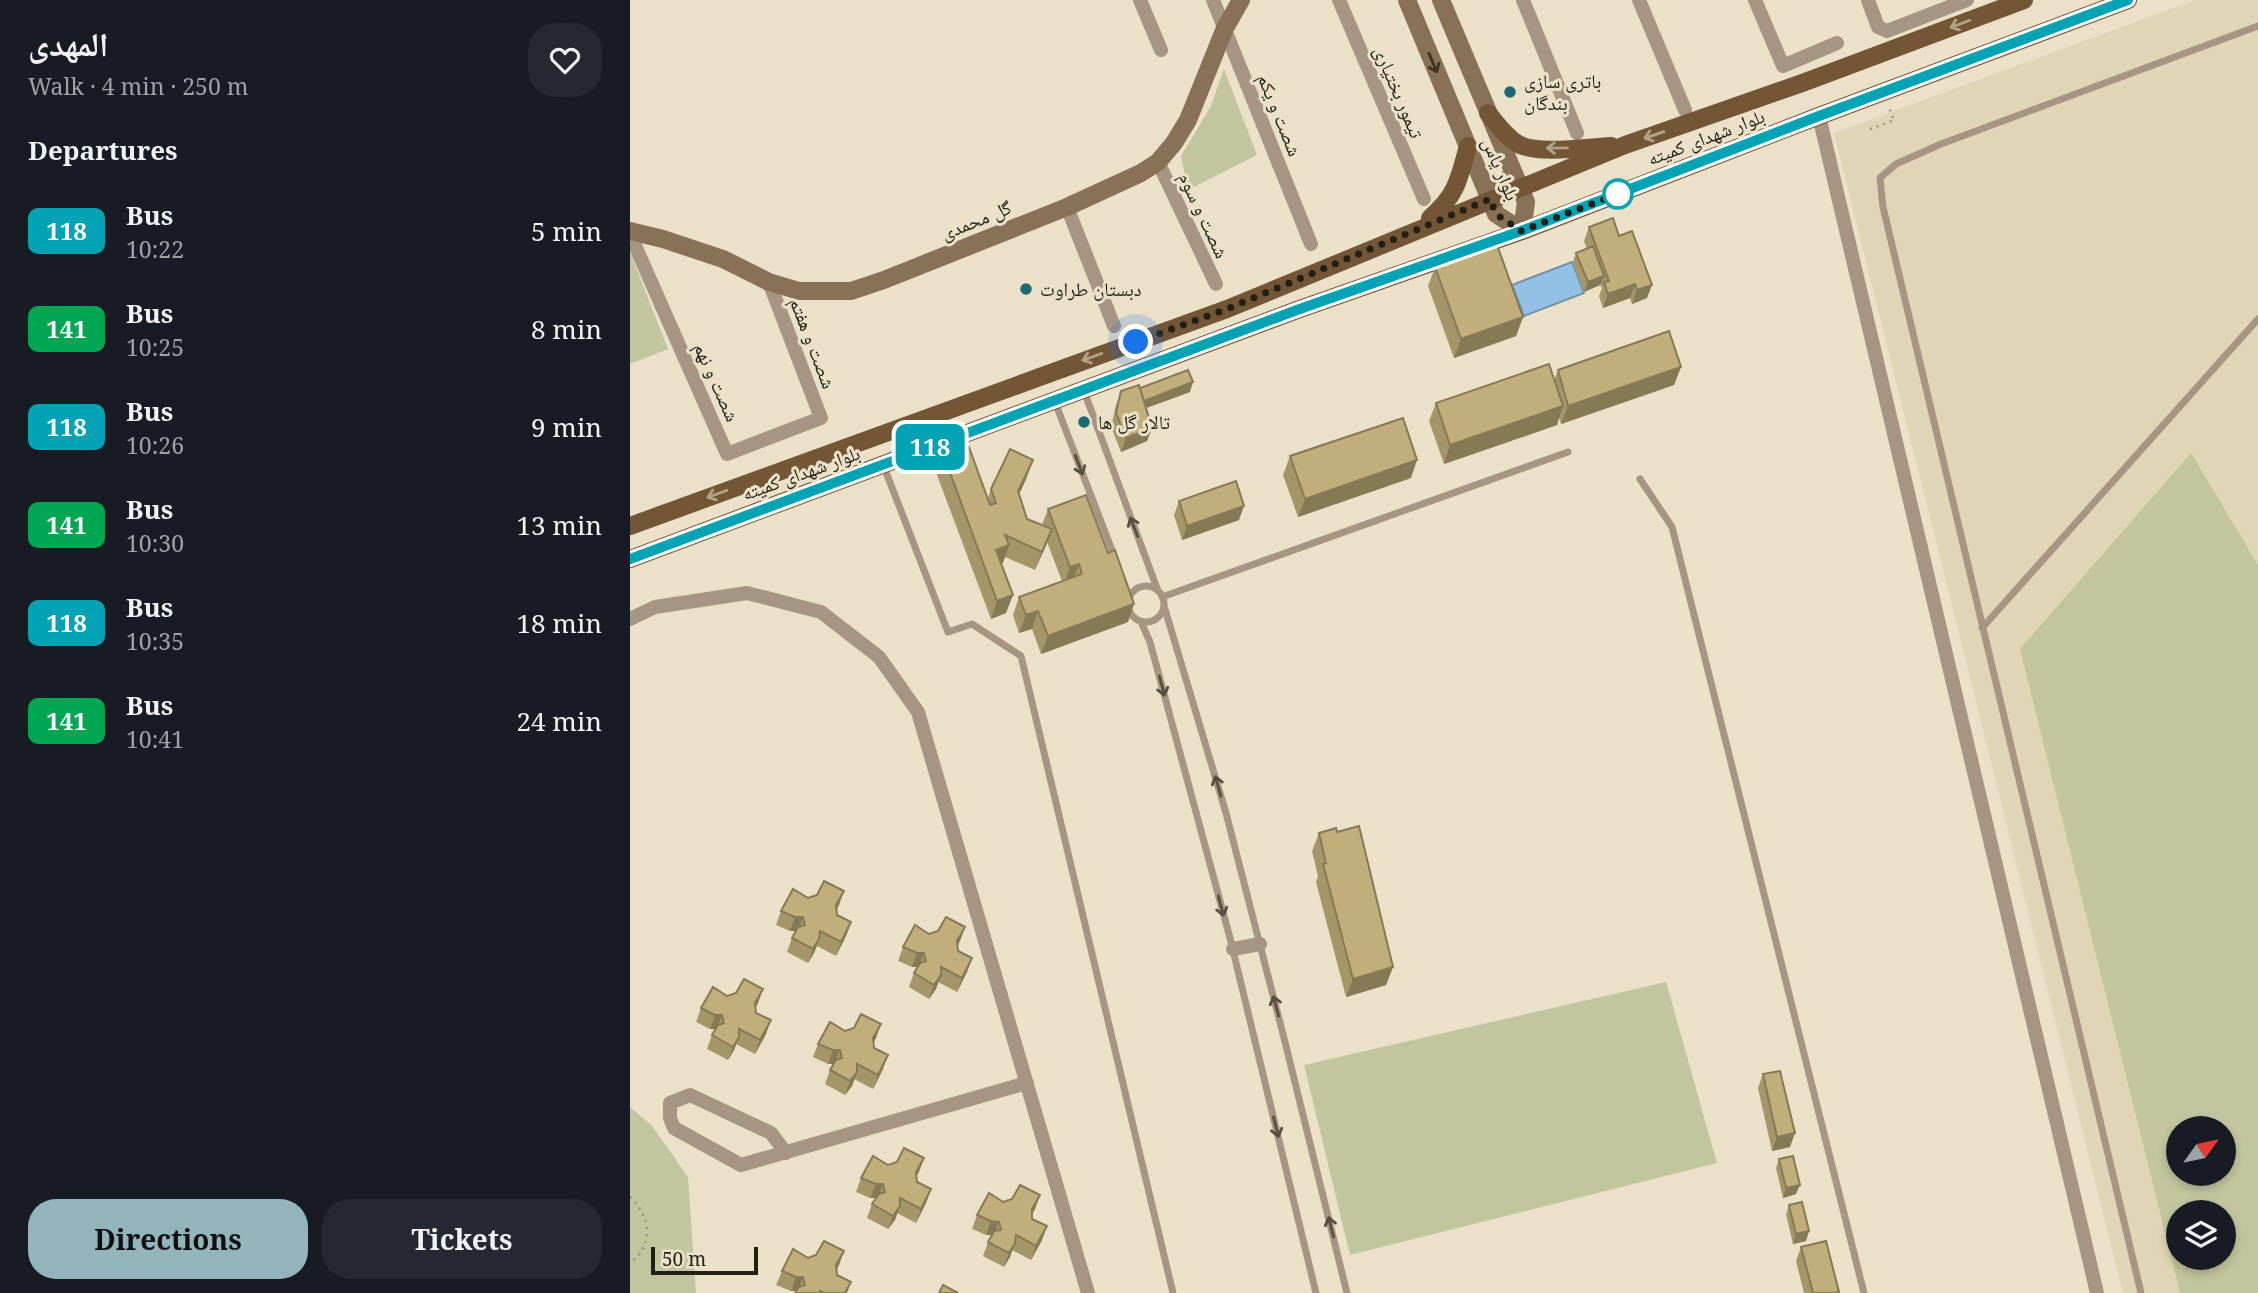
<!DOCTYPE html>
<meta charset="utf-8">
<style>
body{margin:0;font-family:"Noto Serif","Noto Naskh Arabic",serif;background:#242831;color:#f1f3f6;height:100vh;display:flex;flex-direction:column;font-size:26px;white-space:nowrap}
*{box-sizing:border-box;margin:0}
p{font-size:23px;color:#9ea1a6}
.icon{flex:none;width:38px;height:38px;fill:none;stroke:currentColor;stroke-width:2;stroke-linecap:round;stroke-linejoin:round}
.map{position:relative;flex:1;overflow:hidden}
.sheet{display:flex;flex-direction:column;background:#171b24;width:630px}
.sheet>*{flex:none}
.badge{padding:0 14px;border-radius:10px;font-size:24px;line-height:46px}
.needle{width:46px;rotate:57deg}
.controls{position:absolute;left:1536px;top:1116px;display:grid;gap:14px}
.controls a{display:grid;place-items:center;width:70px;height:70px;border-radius:50%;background:#171b24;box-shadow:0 4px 10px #0003;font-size:35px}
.scale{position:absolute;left:21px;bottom:18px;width:107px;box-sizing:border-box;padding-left:7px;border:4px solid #221f15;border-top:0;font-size:19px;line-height:24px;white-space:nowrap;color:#221f15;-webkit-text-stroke:5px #eae1c8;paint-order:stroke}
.you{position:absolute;width:35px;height:35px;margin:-18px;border:5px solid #fff;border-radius:50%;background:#1a73e8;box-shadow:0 0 0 10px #1a73e833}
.map>.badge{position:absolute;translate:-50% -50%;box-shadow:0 0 0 4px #fff}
h2{padding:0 28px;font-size:26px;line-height:63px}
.round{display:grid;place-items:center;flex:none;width:74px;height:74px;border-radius:28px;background:#242831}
.head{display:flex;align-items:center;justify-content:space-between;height:119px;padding:0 28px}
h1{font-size:33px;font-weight:700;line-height:52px}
.action{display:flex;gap:14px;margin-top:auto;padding:14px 28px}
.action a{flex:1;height:80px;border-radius:28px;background:#92b4bb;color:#111;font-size:28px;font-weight:700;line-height:80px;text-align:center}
.action a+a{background:#242831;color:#f1f3f6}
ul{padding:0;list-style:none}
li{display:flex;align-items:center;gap:21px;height:98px;padding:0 28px}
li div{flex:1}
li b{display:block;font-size:26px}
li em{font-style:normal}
li .badge{min-width:77px;font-weight:700;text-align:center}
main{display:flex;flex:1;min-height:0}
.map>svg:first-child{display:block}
.built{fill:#e0d5b4;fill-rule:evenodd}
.green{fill:#c2c69e;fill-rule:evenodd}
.water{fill:#93c1e6;stroke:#7190a7;stroke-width:2}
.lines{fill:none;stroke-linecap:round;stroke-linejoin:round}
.path{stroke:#9b9481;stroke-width:2.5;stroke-dasharray:2 5;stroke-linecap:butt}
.lane{stroke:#a69583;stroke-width:7}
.street{stroke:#a69583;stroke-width:14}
.secondary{stroke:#887156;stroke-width:18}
.primary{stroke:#725635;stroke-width:18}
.wall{fill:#a5966a}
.shaded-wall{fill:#867a56}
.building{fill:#c0ae7b;stroke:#867a56;stroke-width:2}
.oneway{stroke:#b4a286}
.oneway2{stroke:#3c3425}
.oneway3{stroke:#574e41}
.line-casing{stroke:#fff;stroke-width:16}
.line{stroke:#00a3b4;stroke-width:10}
.walk{stroke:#221f15;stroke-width:7;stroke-dasharray:0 12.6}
.poi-dot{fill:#1d6872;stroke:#eae1c8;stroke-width:2.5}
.stop-dot{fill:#fff;stroke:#00a3b4;stroke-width:3.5}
.labels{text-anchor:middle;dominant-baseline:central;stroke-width:6;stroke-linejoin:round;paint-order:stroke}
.poi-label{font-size:19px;fill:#221f15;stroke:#eae1c8;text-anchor:start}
.street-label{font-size:19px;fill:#221f15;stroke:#eae1c8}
</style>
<main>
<section class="sheet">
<div class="head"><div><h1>المهدی</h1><p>Walk · 4 min · 250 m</p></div><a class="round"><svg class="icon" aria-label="heart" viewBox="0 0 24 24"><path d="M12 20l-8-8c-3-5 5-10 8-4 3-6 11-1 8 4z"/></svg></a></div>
<h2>Departures</h2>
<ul>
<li><span class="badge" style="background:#00a3b4;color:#fff">118</span><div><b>Bus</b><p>10:22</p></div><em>5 min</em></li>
<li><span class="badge" style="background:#00a651;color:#fff">141</span><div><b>Bus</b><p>10:25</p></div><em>8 min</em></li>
<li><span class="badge" style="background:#00a3b4;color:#fff">118</span><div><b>Bus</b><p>10:26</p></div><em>9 min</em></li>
<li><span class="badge" style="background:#00a651;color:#fff">141</span><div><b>Bus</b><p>10:30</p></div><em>13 min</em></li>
<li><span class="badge" style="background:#00a3b4;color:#fff">118</span><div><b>Bus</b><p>10:35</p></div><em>18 min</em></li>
<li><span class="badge" style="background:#00a651;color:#fff">141</span><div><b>Bus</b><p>10:41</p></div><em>24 min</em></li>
</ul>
<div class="action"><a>Directions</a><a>Tickets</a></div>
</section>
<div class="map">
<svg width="1628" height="1293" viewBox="0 0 1628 1293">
<rect width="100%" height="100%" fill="#eae1c8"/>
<path class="built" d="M1565,0H1628V1293H1493L1204,133ZM1549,1129H1594V1174H1549ZM1549,1213H1594V1258H1549Z"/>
<path class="green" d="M594,69L627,155L558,190L551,156L581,106Z
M0,252L38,349L0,364Z
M1561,453L1628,565V1293H1550L1390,649ZM1549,1129H1594V1174H1549ZM1549,1213H1594V1258H1549Z
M1036,982L1087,1163L720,1255L674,1065Z
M0,1107L22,1126L58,1177L66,1293H0Z"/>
<path class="water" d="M942,262L954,293L894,316L882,285Z"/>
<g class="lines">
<path class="path" d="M1240,129L1264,120L1258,105
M0,1197C21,1217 24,1245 0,1263"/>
<path class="lane" d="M454,391L528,591
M425,402L485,558
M254,467L318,632L342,624L391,656L543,1293
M1010,479L1042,527L1234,1293
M498 604a18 18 0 1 1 36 0a18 18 0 1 1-36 0Z
M532,597L938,452
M534,606L596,813L655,1042L717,1293
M511,622L520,642L600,938L686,1293
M1352,628L1628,319
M1511,1293L1253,207L1250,178L1266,164L1311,144L1628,26"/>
<path class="street" d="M510,0L531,50
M583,0L681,244
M709,0L794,199
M893,0L947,133
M1009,0L1055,110
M1125,0L1153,66L1207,43
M1238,0L1248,27L1257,31L1337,0
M1189,116L1467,1293
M528,162L586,284
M437,207L484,326
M0,234L97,454L191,418L139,282
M0,619L25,607L117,593L191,612L249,657L288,712L458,1293
M603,949L630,944
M156,1153L141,1133L60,1095L40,1103V1118L44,1128L111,1165L397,1083"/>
<path class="secondary" d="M777,0L866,214L892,231L896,202L811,0
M854,184C869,186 874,186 883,172
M0,231L33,239L93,259L139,282L169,291H221L254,280L437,207L511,173L528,162L544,143L558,120L595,28L611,0"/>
<path class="primary" d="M858,113C867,124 875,136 888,144C908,155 958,147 981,146
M800,218C827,195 829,179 838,146
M0,526L597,309L995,145L1175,82L1394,0
M0,559L667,310L892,231L1189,116L1498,0"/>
</g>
<path class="wall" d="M959,227L989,236L1017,298L1002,304L1000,298L973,308L969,296L972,288L970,285L954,292L943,262L946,253L957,249L954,241Z
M805,267L893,317L886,336L824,358L798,286Z
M1051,367L1044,385L931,424L929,417L927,425L814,464L799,421L806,403L924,380L928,370Z
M491,391L560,392L516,408L522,428L517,441L491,452L481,427L486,405Z
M314,456L358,498L361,489L403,460L396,479L389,494L397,519L412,525L418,509L498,622L411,654L402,629L389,633L383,615L389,597L432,581L417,542L405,570L375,557L372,564L376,613L361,619L307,475Z
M660,456L781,478L668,517L653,475Z
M549,501L609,520L552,540L544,515Z
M689,833L763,967L756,985L716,997L686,882L688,876L682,851Z
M178,898L209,905L206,910L207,915L221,922L216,936L206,956L187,946L184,953L178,963L157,952L162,938L166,931H160L146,925L151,911Z
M335,927L328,945V951L342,958L337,972L327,992L308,982L306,989L299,999L279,987L284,973L288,967H282L268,961L273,947L299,934Z
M133,989L126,1007V1013L136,1034L125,1054L106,1044L104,1050L98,1060L77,1049L82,1035L86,1029H80L66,1022L71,1008Z
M215,1031L246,1038L244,1042V1048L253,1069L243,1089L224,1079L222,1086L215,1095L195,1084L200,1070L203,1064H198L183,1057L188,1044Z
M1133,1074L1160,1147L1142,1151L1128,1088Z
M294,1158L286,1176L287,1182L301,1189L296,1203L286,1223L267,1213L265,1220L258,1229L237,1218L242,1204L246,1198H240L226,1192L231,1178L258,1165Z
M1149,1159L1166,1194L1153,1198L1146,1168Z
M373,1202L405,1209L402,1214V1219L412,1240L401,1260L382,1250L380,1257L374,1267L353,1256L358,1242L362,1235H356L342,1229L347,1215Z
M1159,1205L1176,1241L1163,1244L1156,1214Z
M1171,1247L1209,1292L1208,1293H1174L1166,1261Z
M214,1251L207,1269V1275L221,1282L217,1293H165L166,1291H161L146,1285L152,1271L178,1258Z"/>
<path class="shaded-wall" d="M974,276L970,285L954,292L958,282Z
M1005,284L1000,298L973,308L978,294Z
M1022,285L1017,298L1002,304L1007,290Z
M893,317L886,336L824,358L831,339Z
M1051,367L1044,385L931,424L938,406Z
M563,382L560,392L508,411L511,402Z
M933,406L927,425L814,464L820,445Z
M522,428L517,441L491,452L496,438Z
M403,460L396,479L382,510L388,491Z
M787,460L781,478L668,517L675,499Z
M614,506L609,520L552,540L557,526Z
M422,529L415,548L405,570L412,552Z
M379,545L373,563L360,568L366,550Z
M449,564L442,583L434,586L440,567Z
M383,595L376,613L361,619L367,601Z
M504,604L498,622L411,654L418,636Z
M408,611L402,629L389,633L396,615Z
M214,891L209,905L201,919L206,905Z
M165,917H173L168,931H160Z
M221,922L216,936L206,956L211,942Z
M335,927L330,941L322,955L327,941Z
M189,939L184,953L178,963L183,949Z
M287,953H294L289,967H282Z
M342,958L337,972L327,992L332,978Z
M763,967L756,985L716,997L723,979Z
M311,975L306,989L299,999L304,985Z
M133,989L128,1003L120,1017L125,1003Z
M85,1015H92L87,1029H80Z
M141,1020L136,1034L125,1054L130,1040Z
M251,1024L246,1038L238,1052L243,1038Z
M109,1037L104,1050L98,1060L103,1047Z
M203,1050H210L205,1064H198Z
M258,1055L253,1069L243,1089L248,1075Z
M227,1072L222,1086L215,1095L220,1081Z
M1165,1133L1160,1147L1142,1151L1147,1137Z
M294,1158L289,1172L281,1186L286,1172Z
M246,1184H253L248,1198H240Z
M1170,1185L1166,1194L1153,1198L1156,1188Z
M301,1189L296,1203L286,1223L291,1209Z
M410,1195L405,1209L397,1223L402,1209Z
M270,1206L265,1220L258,1229L263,1216Z
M361,1221L369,1222L364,1235H356Z
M417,1226L412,1240L401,1260L406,1246Z
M1179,1231L1176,1241L1163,1244L1166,1234Z
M385,1243L380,1257L374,1267L379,1253Z
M214,1251L209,1265L201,1279L206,1265Z
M166,1277H173L168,1291H161Z"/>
<path class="building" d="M983,218L989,236L1002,231L1022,285L1007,290L1005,284L978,294L974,282L979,281L959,227Z
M867,245L893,317L831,339L805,267Z
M963,246L974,276L958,282L946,253Z
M1039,331L1051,367L938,406L928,370Z
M919,364L933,406L820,445L806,403Z
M558,370L563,382L514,401L510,388Z
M509,385L522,428L496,438L486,413L491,391Z
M773,418L787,460L675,499L660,456Z
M339,447L360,505L366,503L361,489L380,449L403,460L388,491L397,519L422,529L412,552L375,535L379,545L366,550L383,595L367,601L314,456Z
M606,481L614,506L557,526L549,501Z
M456,495L478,553L485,550L504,604L418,636L408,611L396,615L389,597L452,574L449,564L440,567L418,509Z
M729,826L763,967L723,979L693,864L696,863L689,833L706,828L707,832Z
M194,881L214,891L206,905L207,915L221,922L211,942L190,931L189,939L183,949L162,938L168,927L175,925L173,917H165L151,911L163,889L178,898L187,895Z
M316,917L335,927L327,941L328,951L342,958L332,978L311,967V975L304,985L284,973L290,963L296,961L294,953H287L273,947L285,925L299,934L308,931Z
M114,979L133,989L125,1003L126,1013L141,1020L130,1040L109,1029V1037L103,1047L82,1035L88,1025L94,1023L92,1015H85L71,1008L83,987L97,996L106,993Z
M231,1014L251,1024L243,1038L244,1048L258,1055L248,1075L227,1064V1072L220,1081L200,1070L206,1060L212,1058L210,1050H203L188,1044L200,1022L215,1031L224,1028Z
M1150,1071L1165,1133L1147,1137L1133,1074Z
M274,1148L294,1158L286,1172L287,1182L301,1189L291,1209L270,1198V1206L263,1216L242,1204L249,1194L255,1192L253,1184H246L231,1178L243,1156L258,1165L267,1162Z
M1163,1156L1170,1185L1156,1188L1149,1159Z
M390,1185L410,1195L402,1209V1219L417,1226L406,1246L386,1235L385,1243L379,1253L358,1242L364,1231L371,1230L369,1222L361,1221L347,1215L359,1193L373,1202L382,1199Z
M1172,1202L1179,1231L1166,1234L1159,1205Z
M194,1241L214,1251L206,1265L207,1275L221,1282L215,1293H194L190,1291V1293H165L169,1287L175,1285L173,1277H166L152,1271L163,1249L178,1258L186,1255Z
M1196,1241L1209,1292L1203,1293H1183L1171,1247Z
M313,1285L328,1293H309Z"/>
<defs><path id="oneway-shaft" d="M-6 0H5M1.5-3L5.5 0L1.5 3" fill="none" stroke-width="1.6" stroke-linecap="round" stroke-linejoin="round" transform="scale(1.75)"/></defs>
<g class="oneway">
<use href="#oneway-shaft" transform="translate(1330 24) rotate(159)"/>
<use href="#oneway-shaft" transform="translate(1024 135) rotate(161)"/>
<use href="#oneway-shaft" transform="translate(927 148) rotate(179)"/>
<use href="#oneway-shaft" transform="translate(462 357) rotate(160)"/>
<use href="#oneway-shaft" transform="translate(87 494) rotate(160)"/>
</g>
<use class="oneway2" href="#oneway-shaft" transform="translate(803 63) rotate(67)"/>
<g class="oneway3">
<use href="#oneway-shaft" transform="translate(449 465) rotate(69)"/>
<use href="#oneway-shaft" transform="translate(504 527) rotate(-111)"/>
<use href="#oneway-shaft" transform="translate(532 686) rotate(75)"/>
<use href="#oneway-shaft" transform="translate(588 786) rotate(-106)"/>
<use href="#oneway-shaft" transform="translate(591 906) rotate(75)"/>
<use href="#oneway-shaft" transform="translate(646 1006) rotate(-105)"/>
<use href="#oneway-shaft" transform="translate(646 1127) rotate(76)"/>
<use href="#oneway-shaft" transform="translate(701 1227) rotate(-104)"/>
</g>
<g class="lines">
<g class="line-casing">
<path id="line" d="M0,559L667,310L891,231L1189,116L1498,0"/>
</g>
<use href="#line" class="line"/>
<path class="walk" d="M506,342L597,309L860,199L866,214L891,231L991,193L988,194"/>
</g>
<g class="poi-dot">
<circle cx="880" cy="92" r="7"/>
<circle cx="396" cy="289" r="7"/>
<circle cx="454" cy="422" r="7"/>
</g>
<circle class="stop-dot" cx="988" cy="194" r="14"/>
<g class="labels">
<g class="poi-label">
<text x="894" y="81">باتری سازی<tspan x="894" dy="22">بندگان</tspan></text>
<text x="410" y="289">دبستان طراوت</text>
<text x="468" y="422">تالار گل ها</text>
</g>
<g class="street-label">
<text transform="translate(769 92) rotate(67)">تیمور بختیاری</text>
<text transform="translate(650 115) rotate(68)">شصت و یکم</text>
<text transform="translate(1076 137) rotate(-21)">بلوار شهدای کمیته</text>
<text transform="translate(871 169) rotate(67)">بلوار یاس</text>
<text transform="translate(574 215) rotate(65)">شصت و سوم</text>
<text transform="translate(346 220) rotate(-22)">گل محمدی</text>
<text transform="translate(183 343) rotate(69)">شصت و هفتم</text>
<text transform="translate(87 382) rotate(66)">شصت و نهم</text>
<text transform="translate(171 473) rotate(-20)">بلوار شهدای کمیته</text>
</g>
</g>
</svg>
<div class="controls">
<a><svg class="needle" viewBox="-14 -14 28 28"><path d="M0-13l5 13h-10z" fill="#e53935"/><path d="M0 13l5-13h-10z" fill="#9ea1a6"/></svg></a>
<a><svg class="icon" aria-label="layers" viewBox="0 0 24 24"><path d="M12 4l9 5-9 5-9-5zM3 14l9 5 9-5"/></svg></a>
</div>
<div class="scale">50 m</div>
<div class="you" style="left:506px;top:342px"></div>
<b class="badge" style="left:300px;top:447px;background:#00a3b4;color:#fff">118</b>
</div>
</main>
